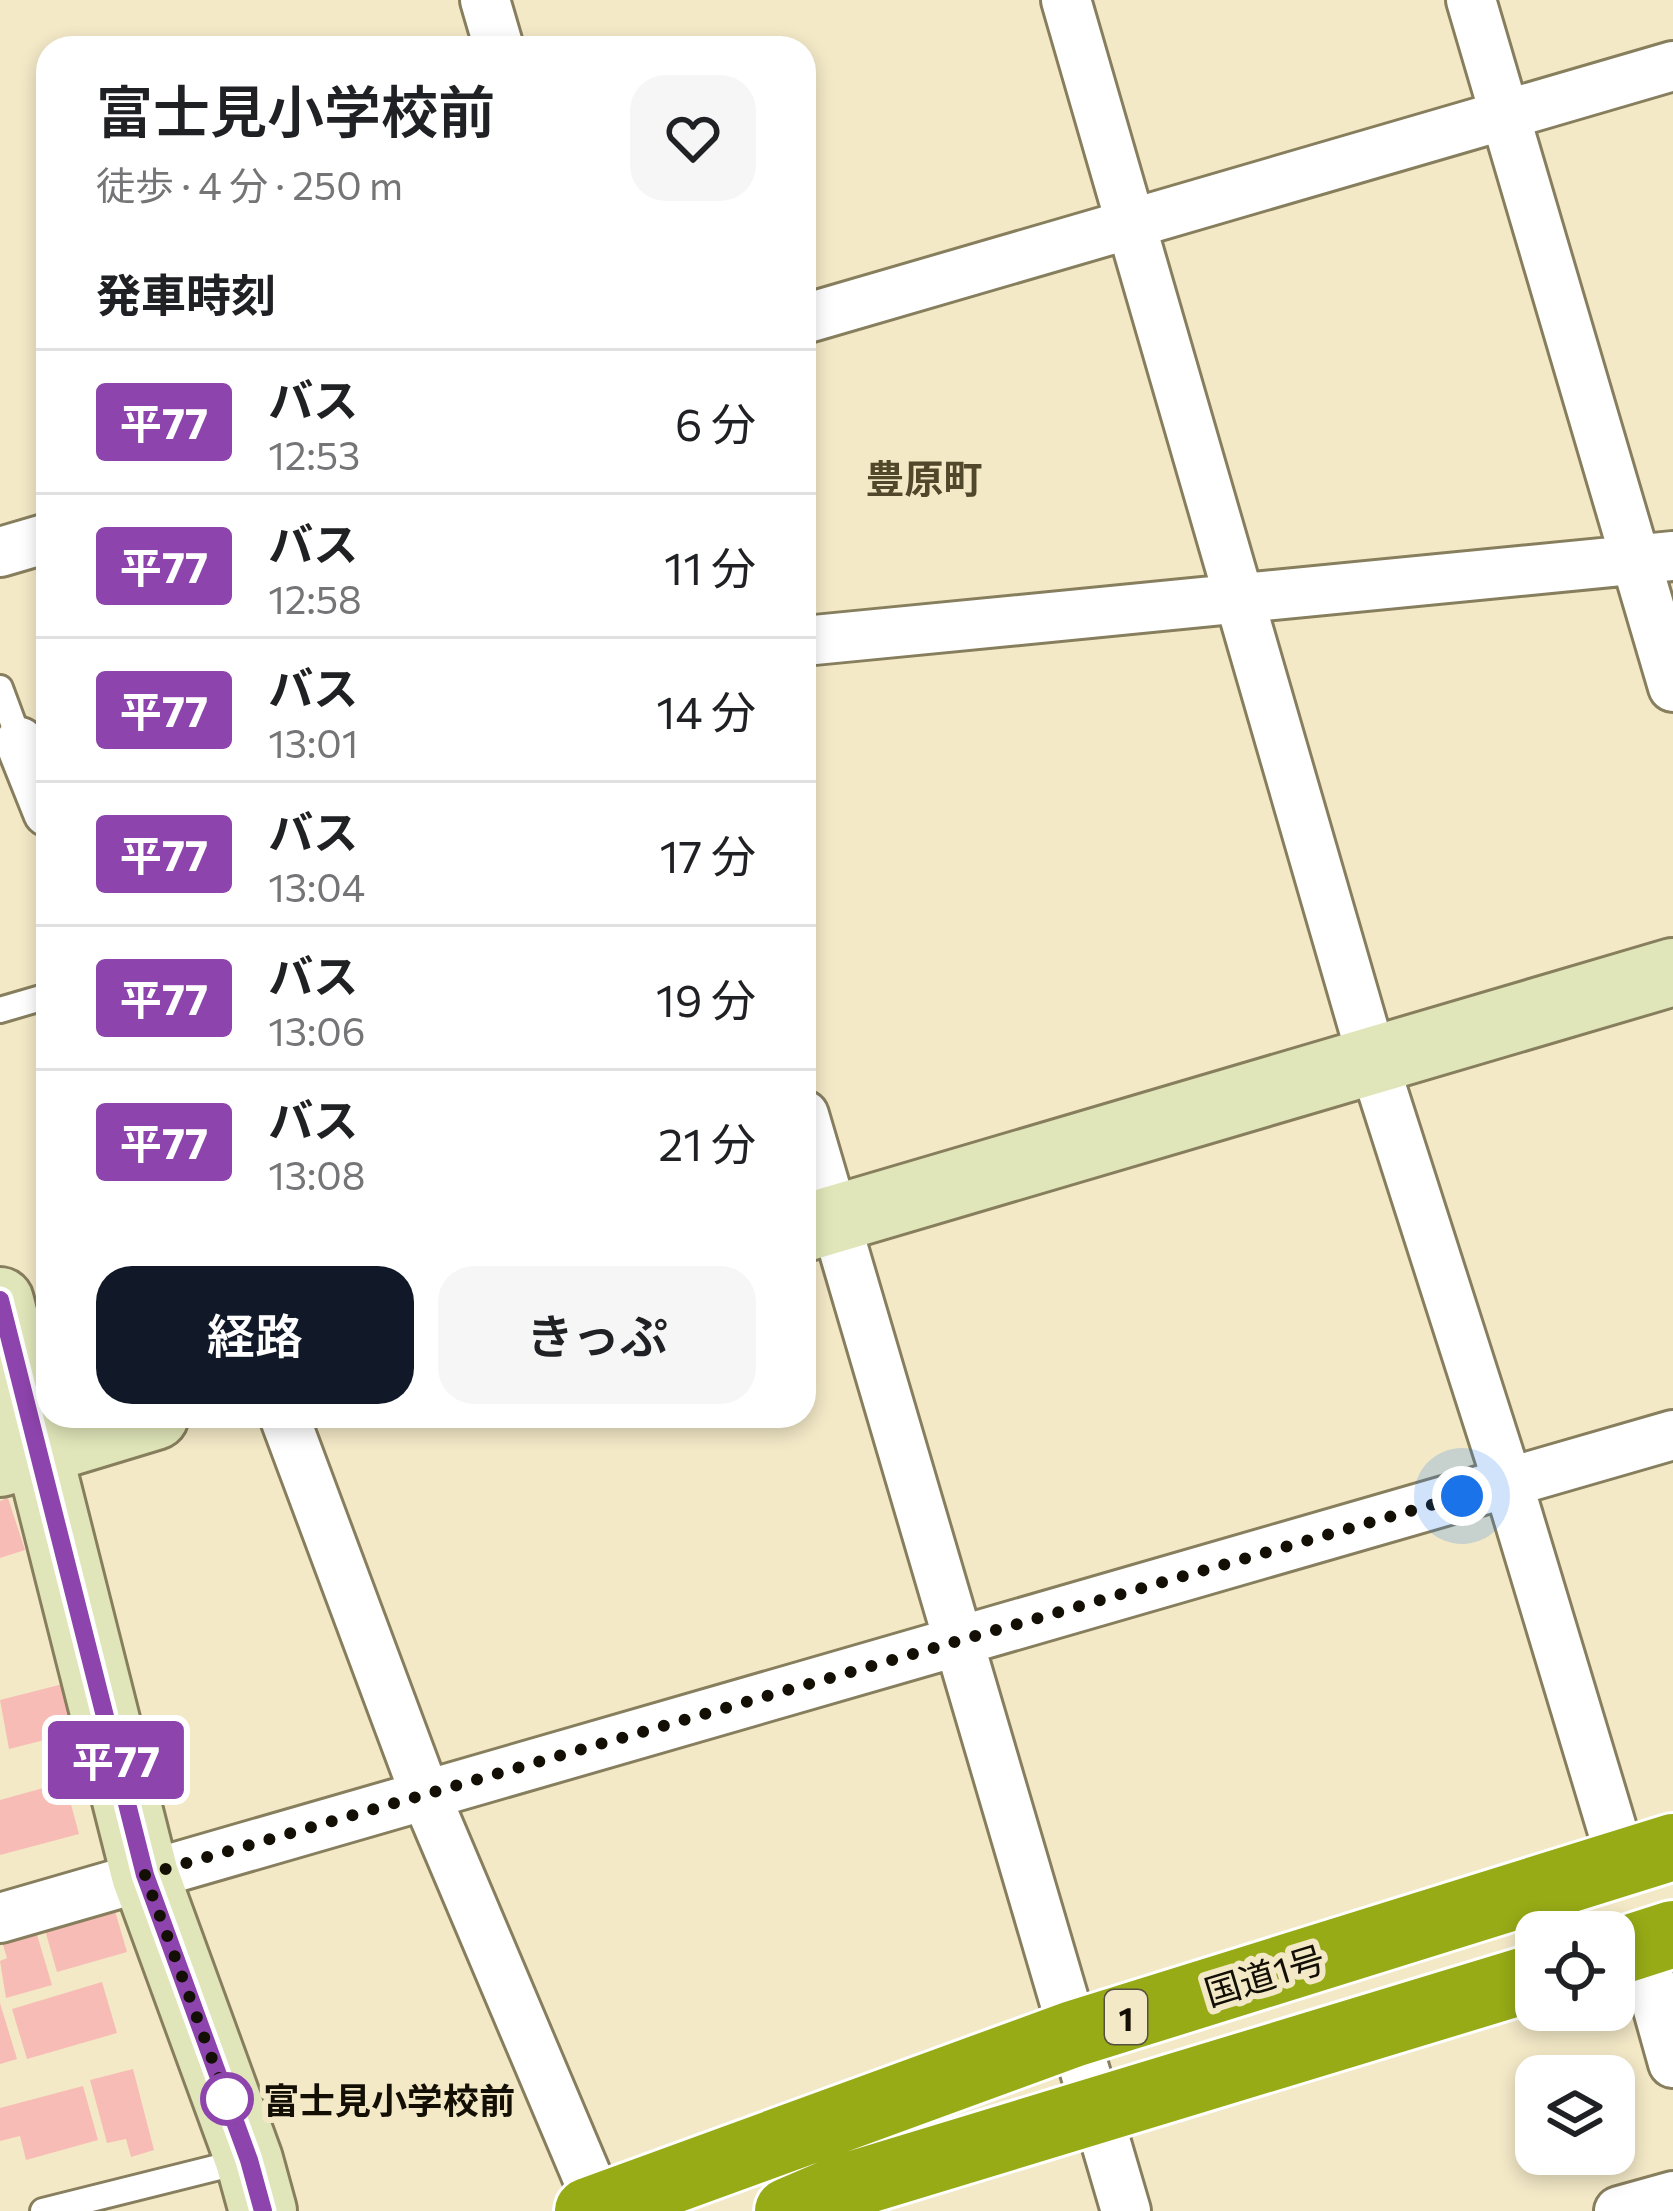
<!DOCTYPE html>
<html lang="ja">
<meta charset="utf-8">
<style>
body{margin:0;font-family:Commissioner,"Noto Sans JP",sans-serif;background:#f6f6f6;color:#202124;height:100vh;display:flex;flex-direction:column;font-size:45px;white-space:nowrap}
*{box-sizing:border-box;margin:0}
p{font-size:39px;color:#757577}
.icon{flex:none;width:66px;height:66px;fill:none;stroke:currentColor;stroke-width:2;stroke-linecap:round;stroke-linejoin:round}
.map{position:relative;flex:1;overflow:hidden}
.drawer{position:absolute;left:36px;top:36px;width:780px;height:1392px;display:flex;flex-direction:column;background:#fff;border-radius:36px;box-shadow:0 6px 18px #0003}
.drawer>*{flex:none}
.badge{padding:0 24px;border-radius:9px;font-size:42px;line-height:78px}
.tools{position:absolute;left:1515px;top:1911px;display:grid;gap:24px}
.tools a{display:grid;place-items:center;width:120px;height:120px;border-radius:24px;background:#fff;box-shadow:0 6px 18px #0003;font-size:60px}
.you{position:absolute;width:60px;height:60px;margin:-30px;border:9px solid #fff;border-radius:50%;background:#1a73e8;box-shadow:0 0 0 18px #1a73e833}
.map>.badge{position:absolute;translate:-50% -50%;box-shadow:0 0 0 6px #fff}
h2{padding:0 60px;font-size:45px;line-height:108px}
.round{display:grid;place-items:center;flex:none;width:126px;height:126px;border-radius:36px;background:#f6f6f6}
.headline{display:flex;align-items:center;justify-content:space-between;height:204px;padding:0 60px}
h1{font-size:57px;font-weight:600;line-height:90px}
.button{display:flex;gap:24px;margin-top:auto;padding:24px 60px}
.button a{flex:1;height:138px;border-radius:36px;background:#111827;color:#fff;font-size:48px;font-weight:600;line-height:138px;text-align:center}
.button a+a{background:#f6f6f6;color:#202124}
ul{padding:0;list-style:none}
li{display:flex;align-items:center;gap:36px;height:144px;padding:0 60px;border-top:3px solid #e0e0e0}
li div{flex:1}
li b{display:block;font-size:45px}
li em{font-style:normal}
li .badge{min-width:132px;font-weight:700;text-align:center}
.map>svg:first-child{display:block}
.building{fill:#f7bcb5}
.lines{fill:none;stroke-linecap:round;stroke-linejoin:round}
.lane-casing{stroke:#877e5e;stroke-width:30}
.street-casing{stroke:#877e5e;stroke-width:54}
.secondary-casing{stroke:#877e5e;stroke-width:72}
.highway-casing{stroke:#fff;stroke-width:72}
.lane{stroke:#fff;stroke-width:24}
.street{stroke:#fff;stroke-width:48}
.secondary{stroke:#e0e6b9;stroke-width:66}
.highway{stroke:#97ab16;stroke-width:66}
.line-casing{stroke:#fff;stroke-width:27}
.line{stroke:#8e44ad;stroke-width:18}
.walk{stroke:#130f05;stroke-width:12;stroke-dasharray:0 21.6}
.stop-dot{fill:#fff;stroke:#8e44ad;stroke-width:6}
.labels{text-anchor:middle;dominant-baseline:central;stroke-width:12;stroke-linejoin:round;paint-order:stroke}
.shield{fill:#f3e9c7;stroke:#56503f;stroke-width:3}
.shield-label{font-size:33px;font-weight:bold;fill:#130f05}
.street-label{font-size:36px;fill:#130f05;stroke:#f3e9c7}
.stop-label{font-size:36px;font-weight:bold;fill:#130f05;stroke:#f3e9c7;text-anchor:start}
.neighbourhood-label{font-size:39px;font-weight:bold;fill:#51482b;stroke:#f3e9c7}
</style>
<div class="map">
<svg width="1673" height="2211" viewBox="0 0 1673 2211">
<rect width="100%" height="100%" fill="#f3e9c7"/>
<path class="building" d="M8,1498L25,1550L0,1558V1501Z
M63,1684L76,1732L9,1749L0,1700Z
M65,1782L79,1834L0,1855V1800Z
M113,1904L127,1952L57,1972L43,1923Z
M35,1928L52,1985L6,1998L0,1961L7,1958L1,1938Z
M102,1982L117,2033L27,2059L12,2009Z
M0,2003L17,2059L0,2064Z
M133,2069L154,2150L131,2157L126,2139L107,2143L90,2080Z
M83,2086L98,2140L26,2160L20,2136L0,2141V2108Z"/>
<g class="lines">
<g class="lane-casing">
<path id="lane" d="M0,688L20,742
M0,1010L48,996
M43,2211L247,2160"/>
</g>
<g class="street-casing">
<path id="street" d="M485,0L499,48
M1066,0L1373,1061L1508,1483L1622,1862
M1471,0L1673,687
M804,319L1673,66
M0,552L48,538
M804,641L1673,556
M20,742L48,812
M804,1115L1126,2211
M284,1416L425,1794L599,2205
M0,1918L1673,1435
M1640,1945L1673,2063
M1619,2211L1673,2196"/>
</g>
<g class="secondary-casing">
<path id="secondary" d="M804,1228L1673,972
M0,1301L145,1875L249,2160L263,2211
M0,1463L155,1416"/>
</g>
<g class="highway-casing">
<path id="highway" d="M1614,1953L1673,1934
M588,2211L1073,2034L1673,1847
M788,2211L844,2187L1536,1977"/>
</g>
<use href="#lane" class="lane"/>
<use href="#street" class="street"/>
<use href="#secondary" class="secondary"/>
<use href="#highway" class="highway"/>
</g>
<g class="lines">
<g class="line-casing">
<path id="line" d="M0,1300L145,1875L249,2160L263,2211"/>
</g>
<use href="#line" class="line"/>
<path class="walk" d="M227,2099L234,2119L145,1875L1462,1496"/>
</g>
<circle class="stop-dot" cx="227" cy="2099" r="24"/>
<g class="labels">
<rect class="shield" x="1105" y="1990" width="42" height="54" rx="9"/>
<g class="shield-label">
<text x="1126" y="2017">1</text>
</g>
<g class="street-label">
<text transform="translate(1264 1974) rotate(-17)">国道1号</text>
</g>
<g class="stop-label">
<text x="263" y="2099">富士見小学校前</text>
</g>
<g class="neighbourhood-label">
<text x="924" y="477">豊原町</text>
</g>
</g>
</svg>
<div class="tools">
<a><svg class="icon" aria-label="locate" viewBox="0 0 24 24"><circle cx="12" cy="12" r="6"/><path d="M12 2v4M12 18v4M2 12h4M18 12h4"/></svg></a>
<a><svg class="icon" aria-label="layers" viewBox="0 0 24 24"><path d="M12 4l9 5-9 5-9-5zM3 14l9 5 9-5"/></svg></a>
</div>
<div class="you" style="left:1462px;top:1496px"></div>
<b class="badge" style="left:116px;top:1760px;background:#8e44ad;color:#fff">平77</b>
<section class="drawer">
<div class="headline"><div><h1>富士見小学校前</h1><p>徒歩 · 4 分 · 250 m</p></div><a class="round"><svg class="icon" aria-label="heart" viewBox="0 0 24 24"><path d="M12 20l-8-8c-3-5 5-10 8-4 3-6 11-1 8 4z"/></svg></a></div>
<h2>発車時刻</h2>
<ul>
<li><span class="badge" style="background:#8e44ad;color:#fff">平77</span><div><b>バス</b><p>12:53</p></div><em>6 分</em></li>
<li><span class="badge" style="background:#8e44ad;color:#fff">平77</span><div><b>バス</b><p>12:58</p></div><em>11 分</em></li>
<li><span class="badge" style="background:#8e44ad;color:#fff">平77</span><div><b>バス</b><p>13:01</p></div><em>14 分</em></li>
<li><span class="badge" style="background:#8e44ad;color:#fff">平77</span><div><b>バス</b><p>13:04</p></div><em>17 分</em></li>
<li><span class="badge" style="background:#8e44ad;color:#fff">平77</span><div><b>バス</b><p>13:06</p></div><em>19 分</em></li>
<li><span class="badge" style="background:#8e44ad;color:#fff">平77</span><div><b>バス</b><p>13:08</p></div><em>21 分</em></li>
</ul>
<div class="button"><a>経路</a><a>きっぷ</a></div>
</section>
</div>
